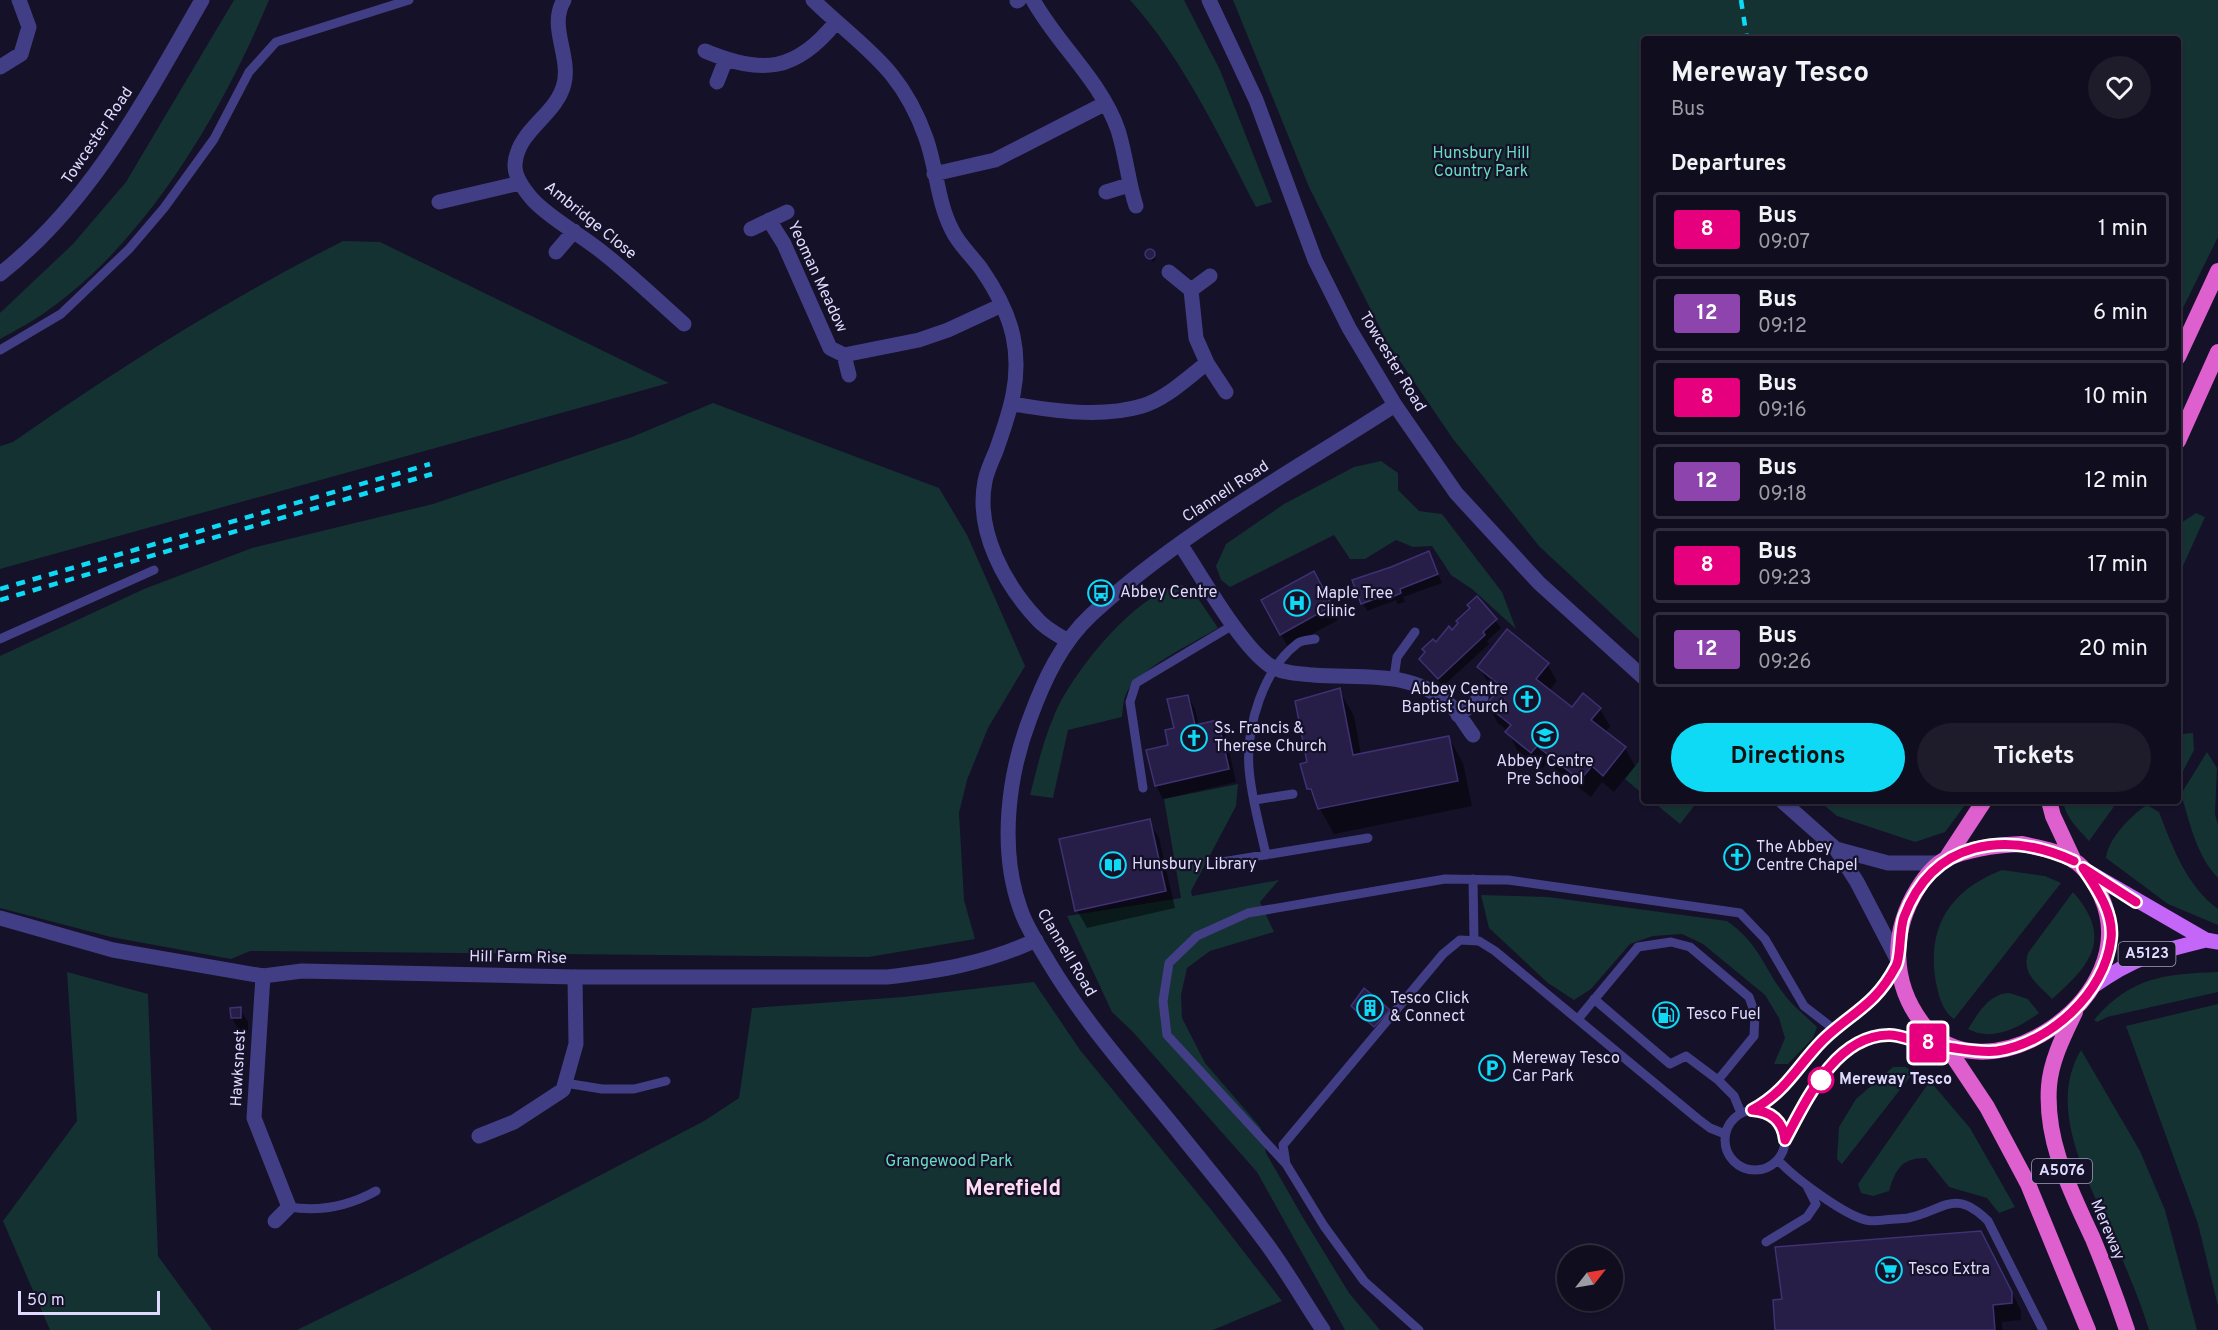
<!DOCTYPE html>
<style>
body{margin:0;font-family:Overpass,sans-serif;background:#1e1b2b;color:#f1f3f6;height:100vh;display:flex;flex-direction:column;font-size:22px;white-space:nowrap}
*{box-sizing:border-box;margin:0}
p{font-size:20px;color:#9c9ca4}
.icon{flex:none;width:33px;height:33px;fill:none;stroke:currentColor;stroke-width:2;stroke-linecap:round;stroke-linejoin:round}
.map{position:relative;flex:1;overflow:hidden}
.panel{position:absolute;left:1641px;top:36px;width:540px;height:768px;display:flex;flex-direction:column;background:#100d1e;border-radius:6px;box-shadow:0 2px 4px #0004,0 0 0 2px #302d3c}
.panel>*{flex:none}
.badge{padding:0 12px;border-radius:4px;font-size:21px;line-height:39px}
.needle{width:39px;rotate:59deg}
.buttons{position:absolute;left:1557px;top:1245px;display:grid;gap:12px}
.buttons a{display:grid;place-items:center;width:66px;height:66px;border-radius:50%;background:#100d1e;box-shadow:0 2px 4px #0004,0 0 0 2px #302d3c;font-size:30px}
.scale{position:absolute;left:18px;bottom:15px;width:142px;box-sizing:border-box;padding-left:6px;border:3px solid #dedafd;border-top:0;font-size:16px;line-height:21px;white-space:nowrap;color:#dedafd;-webkit-text-stroke:4px #151128;paint-order:stroke}
.map>.badge{position:absolute;translate:-50% -50%;box-shadow:0 0 0 3px #fff}
h2{padding:0 30px;font-size:22px;line-height:54px}
.round{display:grid;place-items:center;flex:none;width:63px;height:63px;border-radius:32px;background:#1e1b2b}
.overview{display:flex;align-items:center;justify-content:space-between;height:102px;padding:0 30px}
h1{font-size:28px;font-weight:700;line-height:45px}
.cta{display:flex;gap:12px;margin-top:auto;padding:12px 30px}
.cta a{flex:1;height:69px;border-radius:36px;background:#0edaf5;color:#111;font-size:24px;font-weight:700;line-height:69px;text-align:center}
.cta a+a{background:#1e1b2b;color:#f1f3f6}
ul{padding:0;list-style:none}
li{display:flex;align-items:center;gap:18px;height:75px;margin:0 12px 9px;padding:0 18px;border:3px solid #302d3c;border-radius:6px}
li div{flex:1}
li b{display:block;font-size:22px}
li em{font-style:normal}
li .badge{min-width:66px;font-weight:700;text-align:center}
.map>svg:first-child{display:block}
.green{fill:#143231}
.shadow{fill:#0007}
.building{fill:#271e48;stroke:#3f3173;stroke-width:1.5}
.lines{fill:none;stroke-linecap:round;stroke-linejoin:round}
.service{stroke:#423e85;stroke-width:9}
.minor{stroke:#423e85;stroke-width:15}
.tertiary{stroke:#423e85;stroke-width:15}
.primary{stroke:#c466f8;stroke-width:15}
.trunk{stroke:#de60ce;stroke-width:16}
.rail{stroke:#0edaf5;stroke-width:4.5;stroke-dasharray:9 8;stroke-linecap:butt}
.line-casing{stroke:#fff;stroke-width:14}
.line{stroke:#e6007e;stroke-width:9}
.stop-dot{fill:#fff;stroke:#e6007e;stroke-width:3}
.labels{text-anchor:middle;dominant-baseline:central;stroke-width:4.5;stroke-linejoin:round;paint-order:stroke}
.shield{fill:#151128;stroke:#a29ebd;stroke-width:1.5}
.shield-label{font-size:15px;font-weight:bold;fill:#dedafd}
.street-label{font-size:16px;fill:#dedafd;stroke:#151128}
.park-label{font-size:16px;fill:#68dbc0;stroke:#151128}
.poi-label{font-size:16px;fill:#dedafd;stroke:#151128;text-anchor:start}
.stop-label{font-size:16px;font-weight:bold;fill:#dedafd;stroke:#151128;text-anchor:start}
.district-label{font-size:22px;font-weight:bold;fill:#fddcf1;stroke:#151128}
</style>
<div class="map">
<svg width="2218" height="1330" viewBox="0 0 2218 1330">
<rect width="100%" height="100%" fill="#151128"/>
<path class="green" d="M234,0H269C223,111 147,241 47,311C32,322 16,330 0,339V313L73,244L126,182Z
M1130,0H1184L1220,70L1272,202L1256,207C1219,136 1184,60 1130,0Z
M1233,0H2218V237L2178,318V39H1644V644L1539,546L1453,439L1387,342L1309,187Z
M343,241L380,242L669,383L0,569V446L13,442C119,368 228,299 343,241Z
M713,403L939,488L967,535L1025,666L988,728L967,780L959,813L964,900L975,939L869,957L250,951L231,959L111,937L0,908V656L144,589L252,548L433,504L632,437Z
M1381,461L1398,473V490L1419,511L1442,514L1502,592L1516,629L1472,589L1451,575L1432,546L1413,547L1396,540L1365,559H1350L1334,535L1230,587L1221,580L1216,566L1226,544L1284,504L1354,467Z
M2196,513L2205,517L2178,577V525Z
M1182,585L1193,591L1218,628C1192,644 1144,666 1128,690C1123,698 1123,708 1122,717L1068,730L1053,798L1030,795C1037,768 1043,741 1054,716C1071,674 1136,592 1182,585Z
M2178,708L2183,734L2193,733L2194,750L2178,781Z
M2207,752L2217,768L2215,814L2218,825V878C2196,855 2190,823 2181,794Z
M1644,755V795L1625,779Z
M1238,784L1236,806L1191,891L1192,896L1279,880L1260,902L1274,932L1210,951L1187,968L1181,995L1182,1018L1205,1063L1261,1128L1266,1153L1302,1216L1349,1293L1380,1330H1345L1257,1172L1133,1032L1112,1012L1067,916L1181,898L1164,799Z
M1652,801H1698L1680,824Z
M1819,801H1968L1945,832L1915,842L1837,816Z
M2063,801H2118L2089,841C2079,830 2065,817 2063,801Z
M2147,805L2159,812C2173,848 2186,885 2218,909V925L2168,904L2106,858C2108,839 2131,815 2147,805Z
M2002,870L2045,876L2061,883L1954,1019C1942,1011 1939,996 1936,983C1926,927 1950,890 2002,870Z
M2073,892C2114,939 2090,965 2052,999C2039,985 2021,974 2028,953Z
M1481,895L1548,897L1727,921C1761,945 1763,968 1787,998C1795,1008 1807,1017 1817,1027L1813,1038L1788,1064H1774L1785,1038L1779,1018L1765,995L1703,944L1682,934L1653,936L1630,944L1591,989L1574,1000L1548,983L1489,928Z
M67,972L148,994L158,1256L212,1330H50L3,1221L77,1121Z
M2218,972V992L2107,1017L2097,1022L2094,1020C2130,977 2165,974 2218,972Z
M1034,982L1080,1050L1213,1212L1282,1301L1213,1330H297L413,1273L704,1121L739,1098L752,1008L903,997Z
M2009,993L2028,999L2039,1013C2019,1028 1992,1042 1968,1029C1978,1014 1988,994 2009,993Z
M2218,1004V1306L2198,1224L2126,1026Z
M2081,1050L2140,1151L2165,1210L2197,1330H2149C2138,1294 2122,1259 2107,1224C2084,1172 2048,1105 2081,1050Z
M1893,1067H1906L1913,1073L1842,1164L1837,1159L1839,1127L1856,1099Z
M1930,1081L1970,1128L2015,1207L1999,1213L1987,1198L1949,1187L1926,1158C1901,1158 1896,1169 1889,1191L1873,1196L1861,1193L1858,1184Z"/>
<path class="shadow" d="M1150,251L1156,259L1153,262L1146,255Z
M1429,553L1442,583L1403,597L1405,602L1398,604L1396,600L1367,611L1363,603Z
M1320,586L1338,620L1288,647L1281,634Z
M1477,598L1501,628L1487,641L1489,644L1443,686L1421,659L1452,632Z
M1547,664L1557,681L1549,691L1572,709H1600L1610,726L1605,733L1625,748L1635,766L1614,792L1602,782L1591,797L1547,762L1542,769L1517,750L1508,731L1498,723L1488,706L1499,692L1489,684L1479,667Z
M1339,690L1354,716L1361,755L1449,738L1463,763L1472,806L1334,834L1309,789V763Z
M1188,696L1195,709L1199,726L1218,722L1225,734L1236,782L1163,799L1156,786L1148,751L1170,746Z
M1149,821L1159,838L1175,908L1087,928L1077,910Z
M240,1009L248,1022V1030L239,1031L232,1018Z
M1355,1010L1389,1011L1391,1014L1377,1030Z
M1991,1250L2021,1311V1320L2002,1322V1330H1777Z"/>
<path class="building" d="M1145 254a5 5 0 1 1 10 0a5 5 0 1 1-10 0Z
M1429,551L1438,574L1400,589L1401,593L1392,597L1391,593L1361,604L1352,580L1391,567Z
M1314,571L1332,606L1280,635L1261,600Z
M1477,596L1497,619L1483,632L1485,635L1438,679L1419,659L1425,652L1422,649L1433,639L1436,642L1449,626L1452,630L1458,623L1456,621L1470,608L1467,605Z
M1507,629L1549,663L1536,679L1572,707L1583,693L1601,708L1591,720L1626,747L1603,776L1592,766L1580,780L1537,746L1531,753L1505,732L1511,725L1486,705L1501,686L1477,667Z
M1340,688L1353,755L1449,736L1458,781L1318,809L1311,789H1307L1300,764L1307,762L1295,701Z
M1188,695L1195,725L1218,720L1229,769L1155,786L1146,750L1168,745L1165,730L1174,728L1167,699Z
M1150,819L1166,891L1075,911L1059,839Z
M1364,988L1390,1010L1374,1027L1351,1006Z
M241,1007V1018H231L230,1008Z
M1981,1231L2012,1292V1303L1993,1305L1995,1330H1775L1773,1300L1782,1299L1775,1247Z"/>
<g class="lines">
<path class="service" d="M0,350L61,314L129,249L164,208L214,139L249,72L276,42L409,0
M0,639L154,570
M1394,677L1397,657L1415,632
M1143,788L1130,702L1136,683L1233,625
M1255,800L1293,794
M1266,855C1260,827 1251,797 1249,768C1246,727 1263,669 1298,643C1302,640 1310,640 1315,639
M1222,862L1368,838
M1473,879L1474,940
M1594,999L1670,1064L1686,1056L1718,1080
M1578,1019L1638,947L1671,942L1690,947L1749,997L1755,1014L1754,1036L1718,1080L1734,1096L1741,1113
M565,1083L602,1089H634L666,1081
M1725 1140a30 30 0 1 1 60 0a30 30 0 1 1-60 0Z
M1752,1110L1770,1100L1789,1083L1821,1042L1870,1003L1897,965
M1785,1140C1807,1100 1834,1039 1887,1035C1903,1034 1924,1042 1942,1043
M1778,1160C1793,1177 1844,1215 1866,1220C1871,1222 1879,1220 1884,1220C1892,1219 1900,1219 1908,1218C1944,1211 1954,1187 1988,1221L2043,1330
M1286,1164L1167,1035L1163,1001L1169,963L1197,936L1248,913L1445,879L1508,880L1740,913L1765,939L1804,1006L1835,1030
M289,1207C320,1212 349,1206 376,1191
M1766,1242L1807,1217L1816,1204L1807,1186
M1419,1330L1364,1281L1324,1226L1286,1164L1283,1145L1443,954L1460,940L1479,941L1495,951L1698,1119L1710,1128L1725,1134"/>
<path class="minor" d="M564,0C548,26 571,56 564,84C556,116 518,129 515,164C514,177 525,191 533,200C552,220 580,234 602,252C630,274 657,300 684,324
M813,0C864,49 901,67 926,138C937,169 937,201 952,230C959,245 973,257 982,270C995,289 1008,313 1013,336C1022,377 1010,412 996,451C992,460 987,471 985,481C975,531 1005,585 1038,620C1046,629 1058,635 1068,641
M1033,0C1058,45 1101,81 1118,130C1126,155 1128,182 1136,206
M1017,1L1019,0
M705,51C762,75 796,72 836,22
M0,67L21,54L29,27L19,0
M717,82L726,59
M934,174L995,160L1104,104
M1106,192L1129,185
M439,202L520,183
M769,220L784,244L830,348L844,355L919,340L948,330L1002,305
M751,229L787,212
M556,252L574,231
M1169,272L1191,290L1196,338L1207,363L1226,392
M1191,290L1210,276
M844,355L849,375
M1013,404C1054,411 1101,418 1142,406C1166,399 1187,378 1207,363
M1180,544C1201,575 1240,645 1269,665C1281,673 1299,674 1313,675C1362,679 1413,669 1451,706C1460,714 1466,726 1473,735
M1458,715L1481,698
M263,976L254,1118L289,1207L275,1221
M479,1136L514,1122L563,1090L576,1044L575,977"/>
<path class="tertiary" d="M1209,0L1256,100L1315,260L1349,328L1395,405L1456,493L1539,583L1644,678
M0,274C91,203 145,99 202,0
M1782,801L1836,849L1857,882L1897,959
M1836,849L1888,863H1940
M0,918L113,950L263,976L302,971L575,977H887C939,971 987,963 1036,940
M1323,1330C1303,1300 1285,1268 1263,1239C1237,1203 1208,1169 1180,1134C1134,1077 1086,1025 1048,961C1038,944 1026,927 1020,908C999,849 1008,775 1030,718C1044,680 1061,643 1091,615C1181,532 1293,471 1395,405"/>
<path class="primary" d="M2085,870L2206,940L2218,942
M2095,985C2136,956 2158,952 2206,940"/>
<path class="trunk" d="M2178,357L2218,271
M2178,441L2218,352
M2049,801L2053,816L2074,861
M2022,844C2039,848 2058,851 2073,860C2085,867 2096,884 2101,896C2147,998 1983,1104 1922,1023C1891,982 1891,931 1918,888C1925,877 1935,864 1946,859C1970,848 1996,845 2022,844Z
M1946,859L1984,801
M2075,1012C2064,1035 2051,1060 2049,1086C2045,1142 2070,1189 2093,1239C2105,1268 2117,1300 2127,1330
M1947,1047L1987,1107L2028,1184L2088,1330"/>
<path class="rail" d="M1741,0L1747,39
M0,589L430,464
M0,600L432,474"/>
</g>
<g class="lines">
<g class="line-casing">
<path id="line" d="M2074,861C2005,830 1933,840 1904,917C1899,931 1901,958 1896,966C1875,1006 1852,1012 1823,1040C1797,1066 1786,1092 1752,1110C1771,1111 1783,1121 1785,1140C1806,1101 1835,1036 1888,1035C1897,1034 1907,1039 1916,1041C1926,1043 1938,1040 1947,1047C1963,1049 1981,1053 1997,1051C2050,1043 2105,993 2111,939C2114,913 2097,889 2083,868L2136,902"/>
</g>
<use href="#line" class="line"/>
</g>
<defs>
<g id="bus-ring" transform="scale(1.35)"><circle r="9.5" fill="#151128" stroke="#0edaf5" stroke-width="1.5"/><path d="M-5-6H5V4H4V6H2V4H-2V6H-4V4H-5ZM-3.5-4V0h7V-4ZM-3.5 1.2v1.5H-2V1.2ZM2 1.2v1.5H3.5V1.2Z" fill="#0edaf5"/></g>
<g id="hospital-ring" transform="scale(1.35)"><circle r="9.5" fill="#151128" stroke="#0edaf5" stroke-width="1.5"/><path d="M-5-5h3v3.5h4V-5h3V5h-3V1.5h-4V5h-3Z" fill="#0edaf5"/></g>
<g id="church-ring" transform="scale(1.35)"><circle r="9.5" fill="#151128" stroke="#0edaf5" stroke-width="1.5"/><path d="M-1.2-6h2.4v3.5h3.3v2.4h-3.3V6h-2.4V-.1h-3.3v-2.4h3.3Z" fill="#0edaf5"/></g>
<g id="school-ring" transform="scale(1.35)"><circle r="9.5" fill="#151128" stroke="#0edaf5" stroke-width="1.5"/><path d="M0-5L7-2L0 1L-7-2ZM-4 1L0 2.5L4 1V4Q0 6-4 4Z" fill="#0edaf5"/></g>
<g id="library-ring" transform="scale(1.35)"><circle r="9.5" fill="#151128" stroke="#0edaf5" stroke-width="1.5"/><path d="M-6-4Q-3-5.5-.7-3.5V5Q-3 3-6 4ZM6-4Q3-5.5 .7-3.5V5Q3 3 6 4Z" fill="#0edaf5"/></g>
<g id="building-ring" transform="scale(1.35)"><circle r="9.5" fill="#151128" stroke="#0edaf5" stroke-width="1.5"/><path d="M-4-6H4V6H1V3H-1V6H-4ZM-2.5-4.3h1.7v1.8h-1.7ZM.8-4.3h1.7v1.8H.8ZM-2.5-1h1.7V.8h-1.7ZM.8-1h1.7V.8H.8Z" fill="#0edaf5"/></g>
<g id="fuel-ring" transform="scale(1.35)"><circle r="9.5" fill="#151128" stroke="#0edaf5" stroke-width="1.5"/><path d="M-5.5-6h7V0h2V4h1.3V-2.5L3-4.5l.8-.8L6-3V5H2.5V1h-1V6h-7ZM-4.2-4.7v3.2H.2V-4.7Z" fill="#0edaf5"/></g>
<g id="parking-ring" transform="scale(1.35)"><circle r="9.5" fill="#151128" stroke="#0edaf5" stroke-width="1.5"/><path d="M-3.5-5.5H1a3.5 3.5 0 0 1 0 7H-1V5.5H-3.5ZM-1-3.4V-.6H.8a1.4 1.4 0 0 0 0-2.8Z" fill="#0edaf5"/></g>
<g id="supermarket-ring" transform="scale(1.35)"><circle r="9.5" fill="#151128" stroke="#0edaf5" stroke-width="1.5"/><path d="M-6-5.5h2.5l.6 2H6L4.5 2H-2.5L-4.4-4H-6ZM-1.5 3.2a1.3 1.3 0 1 0 .1 0ZM3 3.2a1.3 1.3 0 1 0 .1 0Z" fill="#0edaf5"/></g>
</defs>
<g fill-rule="evenodd">
<use href="#bus-ring" x="1101" y="593"/>
<use href="#hospital-ring" x="1297" y="603"/>
<use href="#church-ring" x="1527" y="699"/>
<use href="#school-ring" x="1545" y="735"/>
<use href="#church-ring" x="1194" y="738"/>
<use href="#church-ring" x="1737" y="857"/>
<use href="#library-ring" x="1113" y="865"/>
<use href="#building-ring" x="1370" y="1008"/>
<use href="#fuel-ring" x="1666" y="1015"/>
<use href="#parking-ring" x="1492" y="1068"/>
<use href="#supermarket-ring" x="1889" y="1270"/>
</g>
<circle class="stop-dot" cx="1821" cy="1080" r="12"/>
<g class="labels">
<g class="shield">
<rect x="2118.5" y="942" width="57" height="24" rx="4.5"/>
<rect x="2032" y="1159" width="60" height="24" rx="4.5"/>
</g>
<g class="shield-label">
<text x="2147" y="954">A5123</text>
<text x="2062" y="1171">A5076</text>
</g>
<g class="street-label">
<text transform="translate(98 136) rotate(-56)">Towcester Road</text>
<text transform="translate(590 221) rotate(39)">Ambridge Close</text>
<text transform="translate(817 277) rotate(65)">Yeoman Meadow</text>
<text transform="translate(1392 362) rotate(59)">Towcester Road</text>
<text transform="translate(1226 492) rotate(-33)">Clannell Road</text>
<text transform="translate(1066 953) rotate(59)">Clannell Road</text>
<text transform="translate(518 958) rotate(1)">Hill Farm Rise</text>
<text transform="translate(239 1068) rotate(-87)">Hawksnest</text>
<text transform="translate(2107 1230) rotate(67)">Mereway</text>
</g>
<g class="park-label">
<text x="1481" y="154">Hunsbury Hill<tspan x="1481" dy="18">Country Park</tspan></text>
<text x="949" y="1162">Grangewood Park</text>
</g>
<g class="poi-label">
<text x="1120" y="593">Abbey Centre</text>
<text x="1316" y="594">Maple Tree<tspan x="1316" dy="18">Clinic</tspan></text>
<text x="1508" y="690" text-anchor="end">Abbey Centre<tspan x="1508" dy="18">Baptist Church</tspan></text>
<text x="1214" y="729">Ss. Francis &amp;<tspan x="1214" dy="18">Therese Church</tspan></text>
<text x="1545" y="762" text-anchor="middle">Abbey Centre<tspan x="1545" dy="18">Pre School</tspan></text>
<text x="1756" y="848">The Abbey<tspan x="1756" dy="18">Centre Chapel</tspan></text>
<text x="1132" y="865">Hunsbury Library</text>
<text x="1390" y="999">Tesco Click<tspan x="1390" dy="18">&amp; Connect</tspan></text>
<text x="1686" y="1015">Tesco Fuel</text>
<text x="1512" y="1059">Mereway Tesco<tspan x="1512" dy="18">Car Park</tspan></text>
<text x="1908" y="1270">Tesco Extra</text>
</g>
<g class="stop-label">
<text x="1839" y="1080">Mereway Tesco</text>
</g>
<g class="district-label">
<text x="1013" y="1189">Merefield</text>
</g>
</g>
</svg>
<div class="buttons">
<a><svg class="needle" viewBox="-14 -14 28 28"><path d="M0-13l5 13h-10z" fill="#e53935"/><path d="M0 13l5-13h-10z" fill="#9c9ca4"/></svg></a>
</div>
<div class="scale">50 m</div>
<b class="badge" style="left:1928px;top:1043px;background:#e6007e;color:#fff">8</b>
<section class="panel">
<div class="overview"><div><h1>Mereway Tesco</h1><p>Bus</p></div><a class="round"><svg class="icon" aria-label="heart" viewBox="0 0 24 24"><path d="M12 20l-8-8c-3-5 5-10 8-4 3-6 11-1 8 4z"/></svg></a></div>
<h2>Departures</h2>
<ul>
<li><span class="badge" style="background:#e6007e;color:#fff">8</span><div><b>Bus</b><p>09:07</p></div><em>1 min</em></li>
<li><span class="badge" style="background:#8e44ad;color:#fff">12</span><div><b>Bus</b><p>09:12</p></div><em>6 min</em></li>
<li><span class="badge" style="background:#e6007e;color:#fff">8</span><div><b>Bus</b><p>09:16</p></div><em>10 min</em></li>
<li><span class="badge" style="background:#8e44ad;color:#fff">12</span><div><b>Bus</b><p>09:18</p></div><em>12 min</em></li>
<li><span class="badge" style="background:#e6007e;color:#fff">8</span><div><b>Bus</b><p>09:23</p></div><em>17 min</em></li>
<li><span class="badge" style="background:#8e44ad;color:#fff">12</span><div><b>Bus</b><p>09:26</p></div><em>20 min</em></li>
</ul>
<div class="cta"><a>Directions</a><a>Tickets</a></div>
</section>
</div>
